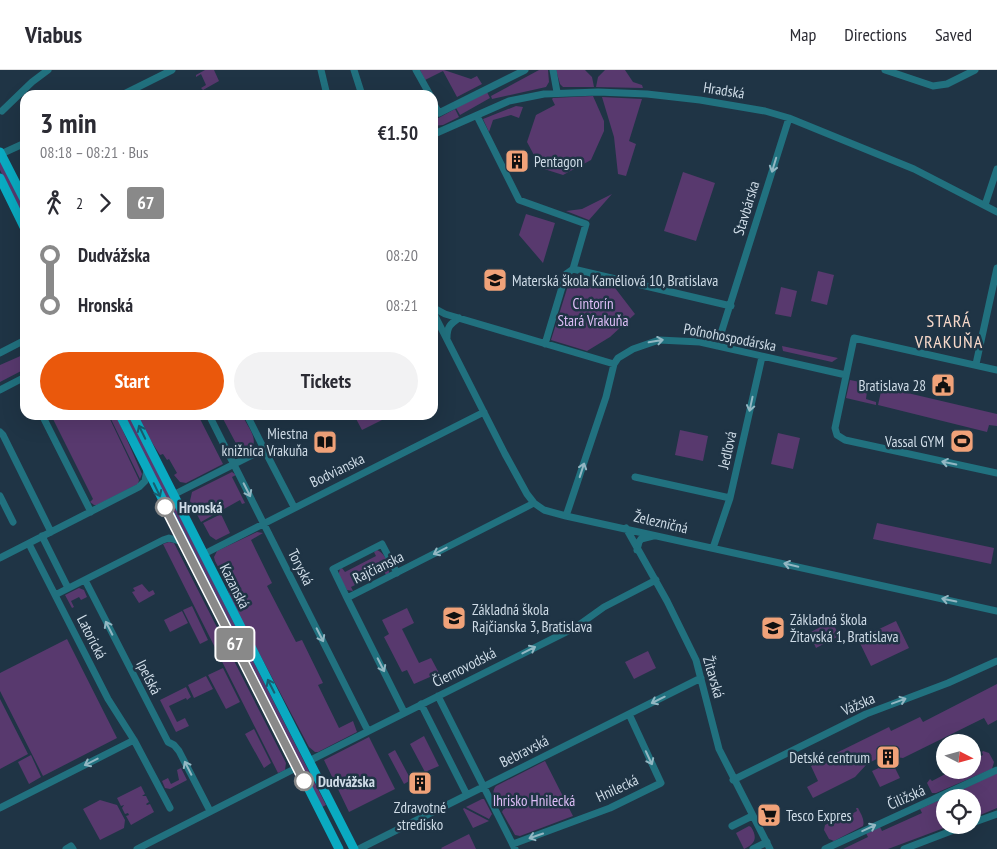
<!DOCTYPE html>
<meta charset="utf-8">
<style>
body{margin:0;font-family:"PT Sans Narrow",sans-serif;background:#f2f2f3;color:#2b2b33;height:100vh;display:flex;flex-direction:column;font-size:19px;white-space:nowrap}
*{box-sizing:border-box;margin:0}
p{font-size:16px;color:#7c7c81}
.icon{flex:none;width:28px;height:28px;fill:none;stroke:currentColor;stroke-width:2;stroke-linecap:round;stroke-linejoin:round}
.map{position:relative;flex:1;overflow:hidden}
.panel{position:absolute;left:20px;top:20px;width:418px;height:330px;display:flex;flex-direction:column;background:#fff;border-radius:15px;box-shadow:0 5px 20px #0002}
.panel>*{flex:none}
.badge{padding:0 10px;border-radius:4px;font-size:18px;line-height:32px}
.needle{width:32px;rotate:96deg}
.controls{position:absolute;left:936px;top:664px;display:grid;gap:10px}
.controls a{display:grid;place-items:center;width:45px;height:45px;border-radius:50%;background:#fff;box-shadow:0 5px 20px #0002;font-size:25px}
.map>.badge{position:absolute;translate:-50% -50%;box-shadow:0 0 0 2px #fff}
.legs{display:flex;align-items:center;gap:8px;height:55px;padding:0 20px;font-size:16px}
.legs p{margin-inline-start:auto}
.summary{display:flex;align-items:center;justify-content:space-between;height:85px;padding:0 20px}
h1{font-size:28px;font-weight:700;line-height:38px}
.action{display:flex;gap:10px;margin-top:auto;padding:10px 20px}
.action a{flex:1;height:58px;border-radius:30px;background:#ea580c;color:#fff;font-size:20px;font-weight:700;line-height:58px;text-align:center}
.action a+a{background:#f2f2f3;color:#2b2b33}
ul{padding:0 20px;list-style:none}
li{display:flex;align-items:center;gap:18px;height:50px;font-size:19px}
li i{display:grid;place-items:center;width:8px;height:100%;margin:0 6px;background:currentColor}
li i::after{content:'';width:12px;height:12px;margin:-6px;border:4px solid;border-radius:50%;background:#fff}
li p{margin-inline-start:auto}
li:first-child i{background:linear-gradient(#0000 50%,currentColor 0)}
li:last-child i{background:linear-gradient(currentColor 50%,#0000 0)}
header{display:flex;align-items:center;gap:30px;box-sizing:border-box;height:70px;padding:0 25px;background:#fff;border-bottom:1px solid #e1e1e2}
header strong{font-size:24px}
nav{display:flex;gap:28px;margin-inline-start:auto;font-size:18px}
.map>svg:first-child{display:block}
.green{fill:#58396e}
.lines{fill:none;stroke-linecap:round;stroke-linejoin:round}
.minor{stroke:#21717f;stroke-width:7}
.major{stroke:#0aaac1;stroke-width:9}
.oneway{stroke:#92b7c3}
.oneway2{stroke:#185d70}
.line-1-casing{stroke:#fff;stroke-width:11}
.line-1{stroke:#898989;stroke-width:8}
.stop-1-dot{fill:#fff;stroke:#898989;stroke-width:2.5}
.labels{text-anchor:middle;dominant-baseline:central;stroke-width:5;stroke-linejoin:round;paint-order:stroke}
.street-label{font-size:15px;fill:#cfdce7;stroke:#1f3445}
.poi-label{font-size:15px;fill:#cfdce7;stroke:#1f3445;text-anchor:start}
.park-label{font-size:15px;fill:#debef7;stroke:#1f3445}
.stop-label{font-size:15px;font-weight:bold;fill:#cfdce7;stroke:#1f3445;text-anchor:start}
.quarter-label{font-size:18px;letter-spacing:1px;fill:#f8d9ca;stroke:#1f3445}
</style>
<header>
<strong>Viabus</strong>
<nav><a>Map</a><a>Directions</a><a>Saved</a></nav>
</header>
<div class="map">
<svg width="997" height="779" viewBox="0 0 997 779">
<rect width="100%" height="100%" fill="#1f3445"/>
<path class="green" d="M205,0H214L219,11L203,20L201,18L206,15L201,4L196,7V5Z
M420,0H444L471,9L477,6L482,14L457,27L443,1L425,10Z
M539,0H548L549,12L546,17L492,29L491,26Z
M556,0H585L592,7L594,17H563L560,14Z
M605,0H625L633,12L642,15L643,18L596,17L598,7Z
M487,22L490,28L460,45L456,38Z
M593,26L604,51V61L591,90L563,105L541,98L527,72L536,45L555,35L552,29L553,28Z
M602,27L642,29L629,71L636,74L626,106L618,104L614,67Z
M516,36L523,37L519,48L511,45L493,50L489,62L483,49Z
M455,39L459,47L443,55L433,56V51Z
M0,90L25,140V150L0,100Z
M683,102L715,113L696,171L664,161Z
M612,124L589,150L566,141L582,139Z
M526,144L555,153L543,193L519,165Z
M818,201L834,205L827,235L811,231Z
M571,206L612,214L635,244L610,267L587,281L551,270Z
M781,217L797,221L791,247L775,244Z
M782,276L838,288L832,292L783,281Z
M25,284V304L23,300L0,312V295Z
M850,310L880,316L878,323L867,321L866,329L876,332V335L846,328Z
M882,317L997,344V356L989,355L987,362L878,335Z
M51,345H108L139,410L138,414L97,435H94L90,432L93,429Z
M109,345H116L142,404L140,409Z
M124,345H129L326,735L322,737Z
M137,345H198L223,394L186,413L180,412L174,405L177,403L169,389L167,390L163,384L160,385L146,363Z
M221,345H242C248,358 263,373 246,382V384L237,387L233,385L240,381Z
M354,345H392L362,360Z
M680,360L708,366L703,391L675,385Z
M778,363L800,368L793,399L771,394Z
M232,402L236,405L232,407L245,433L242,434L240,430L201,452L190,431L192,422Z
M221,444L230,463L216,470L210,466L203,453Z
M877,453L994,478L991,494L873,469Z
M257,462L263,463L251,470L272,513L267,516L296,572L302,570L323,613L318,615L339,658L353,651L357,662L318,682H315L309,677L232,532L223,506L215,491L214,487L217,481Z
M169,472L174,473L286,693L285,700L278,703L163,474Z
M377,480C386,484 389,494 389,503L386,505L384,501L351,517L353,521L347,520L338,506L340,499L342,498L345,502L376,486L374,482Z
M142,514L149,522L153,520L155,524L139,533L132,522L135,521L133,518Z
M79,518L84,520L87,527L81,530L79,527L71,531L74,537L72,538L65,525Z
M192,536L208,570L200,574L183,540Z
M407,538L414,553L402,559L419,593L431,588L439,603L414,614L407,600L402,602L384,567L389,564L382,550Z
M182,541L188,553L170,562L164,550Z
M832,551L839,566L816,578L809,563Z
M896,551L909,578L871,596L858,569Z
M67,569L117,668L43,706L0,621V603Z
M648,581L656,598L634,609L625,592Z
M223,598L240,632L226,639L208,605Z
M206,606L213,619L194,628L188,615Z
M997,614V650L988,655L984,648L903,688L895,687L892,681L867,694L855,707L813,728L807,717L818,711L811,696L814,694L889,657L891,661L920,647L923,652Z
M186,617L191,627L187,630L186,628L169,636L177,652L185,648L189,656L176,662L160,630Z
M0,629L28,684L0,699Z
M254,659L271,693L264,698L245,664Z
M424,666L439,696L425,702L410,674Z
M369,667L395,719L349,742L324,690Z
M395,680L411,710L404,714L388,684Z
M983,681L989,683L994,692L992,699L936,723H932L927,713L930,709L932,711L953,700H972L973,690L983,685L982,682Z
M31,685L41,707L29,714L18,692Z
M545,691L573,746L520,766L515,765L502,742L503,740L507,737L506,734L499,736C496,729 490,723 496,716Z
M892,692L900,708L880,717L872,701Z
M181,698L187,710L170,719L165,718L162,711L168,708L171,714L179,710L177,700Z
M997,703V738L973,748L972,728H945V755H952L888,779H843L868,767L866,763L880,757L882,761L922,743L920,739Z
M141,716L145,724L142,726H146L149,732L146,734L147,735L150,734L154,742L131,755L126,746L129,745L128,743L125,744L122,738L124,735L121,736L117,728Z
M484,729L492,744L489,749L466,737L482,729Z
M100,730L117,735L125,750L124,758L100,770L83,739Z
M856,738H858C861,744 865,750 863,756L834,771L829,769L824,760L825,755L829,753L830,756L857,741Z
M463,739L464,738L489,751L473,758Z
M749,756L751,757C758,768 755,774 744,779L736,763Z
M469,764L476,779H442L441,778Z"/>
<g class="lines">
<path class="minor" d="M321,0L327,25
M354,0L362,25
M416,0L430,25
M553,0L557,22
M885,0L933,16L947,14L975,0
M122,25L172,0
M432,31L439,43L525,0
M2,41L32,12L48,0
M477,46L519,130L586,154L573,199L731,236
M432,65L509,31L544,24L598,22L647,24L700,30L765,41L789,48L914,99L997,142
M1,84L25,73
M985,135L997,99
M432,237L445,244L614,294
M432,240L505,384L527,424L534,433L544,440L566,446L997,541
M447,268C447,257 450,254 459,248
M545,274L566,204L573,199
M717,276L789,48
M0,283L25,270
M976,294L997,198
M997,300L854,268L835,358L837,365L845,370L997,403
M0,320L23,308L25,312
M42,345L91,442
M209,345L368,661
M0,362L3,365L51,462
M264,379L294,437
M635,407L730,428
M173,425L264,379L247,345
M0,426L13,452
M566,446L606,327L614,294L618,288L633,279L659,270L700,272L846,305
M626,458L667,531L696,590L719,679L770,779
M42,466L68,518
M29,474L108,629L134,670L170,738
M713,478L730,428L762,287
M637,480L639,472L641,469L653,466
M204,484L484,342
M0,488L139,417L145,411L147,400
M85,510L168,672L174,675L179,681L210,741
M55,525L163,470L169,468L183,472
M347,528L333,499L382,474L397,503
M438,626L515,779
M421,634L467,725
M404,642L347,528L534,433
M309,691L576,557L604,537L656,510
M733,710L866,644L948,613L997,591
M0,738L134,670
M972,753L997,744
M732,756L752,746
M513,774L610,738L661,713L629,644
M66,779L71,776L73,779
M137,779L298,697
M359,779L701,608
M753,779L767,772
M825,779L997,700
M904,779L967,755"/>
<path class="major" d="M0,82L25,131
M0,108L25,159
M120,345L339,779
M133,345L354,779"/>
</g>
<defs><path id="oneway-shaft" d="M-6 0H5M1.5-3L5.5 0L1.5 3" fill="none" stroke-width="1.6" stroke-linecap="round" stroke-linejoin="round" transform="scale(1.25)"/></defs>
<g class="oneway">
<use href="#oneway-shaft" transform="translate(774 95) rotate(107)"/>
<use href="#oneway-shaft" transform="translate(656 271) rotate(-10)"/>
<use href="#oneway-shaft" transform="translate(751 334) rotate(102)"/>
<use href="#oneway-shaft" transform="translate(949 393) rotate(-168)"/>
<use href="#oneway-shaft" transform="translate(582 400) rotate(-72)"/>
<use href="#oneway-shaft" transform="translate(247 420) rotate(63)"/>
<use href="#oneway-shaft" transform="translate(440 481) rotate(153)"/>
<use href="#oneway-shaft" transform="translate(791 495) rotate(-167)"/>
<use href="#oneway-shaft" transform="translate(949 530) rotate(-168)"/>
<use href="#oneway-shaft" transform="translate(109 558) rotate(-117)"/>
<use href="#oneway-shaft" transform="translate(320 565) rotate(63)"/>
<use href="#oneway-shaft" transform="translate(529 580) rotate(-27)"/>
<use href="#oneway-shaft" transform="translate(381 595) rotate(63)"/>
<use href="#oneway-shaft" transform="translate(658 630) rotate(154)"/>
<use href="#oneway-shaft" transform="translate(899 631) rotate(-20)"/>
<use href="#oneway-shaft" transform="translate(649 688) rotate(65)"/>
<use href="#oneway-shaft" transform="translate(91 692) rotate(153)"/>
<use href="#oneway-shaft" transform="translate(188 698) rotate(-117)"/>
<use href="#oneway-shaft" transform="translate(869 758) rotate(-25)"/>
<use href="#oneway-shaft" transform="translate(536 766) rotate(161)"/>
</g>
<g class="oneway2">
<use href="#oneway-shaft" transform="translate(142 362) rotate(-116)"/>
<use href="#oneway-shaft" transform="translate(157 420) rotate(64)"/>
<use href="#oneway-shaft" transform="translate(271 616) rotate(-117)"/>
</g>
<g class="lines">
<g class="line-1-casing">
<path id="line-1" d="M165,437L304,711"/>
</g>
<use href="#line-1" class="line-1"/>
</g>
<defs>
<g id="building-square" transform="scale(1.25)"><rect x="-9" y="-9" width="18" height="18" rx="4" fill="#f0a279" stroke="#1f3445"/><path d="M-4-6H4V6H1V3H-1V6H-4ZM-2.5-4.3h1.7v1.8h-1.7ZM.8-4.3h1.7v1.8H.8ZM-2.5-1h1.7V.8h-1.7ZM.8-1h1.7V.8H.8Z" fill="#111"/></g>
<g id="school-square" transform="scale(1.25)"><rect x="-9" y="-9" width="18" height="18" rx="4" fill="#f0a279" stroke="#1f3445"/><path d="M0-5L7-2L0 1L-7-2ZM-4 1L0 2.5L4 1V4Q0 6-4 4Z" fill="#111"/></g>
<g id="civic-square" transform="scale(1.25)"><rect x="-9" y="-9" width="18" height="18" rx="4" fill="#f0a279" stroke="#1f3445"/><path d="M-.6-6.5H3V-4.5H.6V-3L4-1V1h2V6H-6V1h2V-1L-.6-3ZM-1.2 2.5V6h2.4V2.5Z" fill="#111"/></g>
<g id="stadium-square" transform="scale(1.25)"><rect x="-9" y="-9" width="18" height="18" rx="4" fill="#f0a279" stroke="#1f3445"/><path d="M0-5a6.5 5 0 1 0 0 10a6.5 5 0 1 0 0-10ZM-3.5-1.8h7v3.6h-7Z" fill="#111"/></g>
<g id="library-square" transform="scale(1.25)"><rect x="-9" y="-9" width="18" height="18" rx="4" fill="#f0a279" stroke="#1f3445"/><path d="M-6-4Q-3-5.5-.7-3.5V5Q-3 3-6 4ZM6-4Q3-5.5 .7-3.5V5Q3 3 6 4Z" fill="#111"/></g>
<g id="supermarket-square" transform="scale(1.25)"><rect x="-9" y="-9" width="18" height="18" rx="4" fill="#f0a279" stroke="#1f3445"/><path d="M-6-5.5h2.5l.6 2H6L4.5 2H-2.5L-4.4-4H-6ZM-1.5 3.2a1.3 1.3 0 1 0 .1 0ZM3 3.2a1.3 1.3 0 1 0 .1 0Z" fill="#111"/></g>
</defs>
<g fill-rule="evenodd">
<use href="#building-square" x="517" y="91"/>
<use href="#school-square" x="495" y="210"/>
<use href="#civic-square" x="943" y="315"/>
<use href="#stadium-square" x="962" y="371"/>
<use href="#library-square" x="325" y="372"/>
<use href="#school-square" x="454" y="548"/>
<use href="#school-square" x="773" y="558"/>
<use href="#building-square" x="888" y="687"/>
<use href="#building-square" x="420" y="713"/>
<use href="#supermarket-square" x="769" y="745"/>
</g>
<g class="stop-1-dot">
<circle cx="165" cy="437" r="9"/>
<circle cx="304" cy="711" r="9"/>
</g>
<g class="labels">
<g class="street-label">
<text transform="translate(724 20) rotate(9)">Hradská</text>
<text transform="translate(746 138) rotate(-73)">Stavbárska</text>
<text transform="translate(730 267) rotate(11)">Poľnohospodárska</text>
<text transform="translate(727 380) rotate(-77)">Jedľová</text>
<text transform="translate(337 400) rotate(-26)">Bodvianska</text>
<text transform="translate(661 452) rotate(13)">Železničná</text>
<text transform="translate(301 497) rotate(63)">Toryská</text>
<text transform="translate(378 497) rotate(-26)">Rajčianska</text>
<text transform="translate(235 516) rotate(63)">Kazanská</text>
<text transform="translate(92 567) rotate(63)">Latorická</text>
<text transform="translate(464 597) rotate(-27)">Čiernovodská</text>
<text transform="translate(149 607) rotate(63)">Ipeľská</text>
<text transform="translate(714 607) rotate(74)">Žitavská</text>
<text transform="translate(858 634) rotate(-24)">Vážska</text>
<text transform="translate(524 681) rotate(-27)">Bebravská</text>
<text transform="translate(617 718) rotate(-25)">Hnilecká</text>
<text transform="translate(906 727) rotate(-24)">Čiližská</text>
</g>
<g class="poi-label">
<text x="534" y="91">Pentagon</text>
<text x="512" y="210">Materská škola Kaméliová 10, Bratislava</text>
<text x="926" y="315" text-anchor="end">Bratislava 28</text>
<text x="308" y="363" text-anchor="end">Miestna<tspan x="308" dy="17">knižnica Vrakuňa</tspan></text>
<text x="944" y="371" text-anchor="end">Vassal GYM</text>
<text x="472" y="539">Základná škola<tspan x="472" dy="17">Rajčianska 3, Bratislava</tspan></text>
<text x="790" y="549">Základná škola<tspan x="790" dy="17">Žitavská 1, Bratislava</tspan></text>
<text x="870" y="687" text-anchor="end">Detské centrum</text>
<text x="420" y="737" text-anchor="middle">Zdravotné<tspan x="420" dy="17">stredisko</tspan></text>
<text x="786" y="745">Tesco Expres</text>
</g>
<g class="park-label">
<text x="593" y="233">Cintorín<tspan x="593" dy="17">Stará Vrakuňa</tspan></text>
<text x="534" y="730">Ihrisko Hnilecká</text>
</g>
<g class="stop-label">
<text x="179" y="437">Hronská</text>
<text x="318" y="711">Dudvážska</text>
</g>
<g class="quarter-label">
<text x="949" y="250">STARÁ<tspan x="949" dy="21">VRAKUŇA</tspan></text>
</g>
</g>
</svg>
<div class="controls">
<a><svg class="needle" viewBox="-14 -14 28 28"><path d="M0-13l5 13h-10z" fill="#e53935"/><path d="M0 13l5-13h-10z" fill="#7c7c81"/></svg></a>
<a><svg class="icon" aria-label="locate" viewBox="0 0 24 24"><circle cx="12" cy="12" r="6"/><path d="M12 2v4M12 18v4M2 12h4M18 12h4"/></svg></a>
</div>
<b class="badge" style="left:235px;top:574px;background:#898989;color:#fff">67</b>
<section class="panel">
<div class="summary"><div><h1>3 min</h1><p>08:18 – 08:21 · Bus</p></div><b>€1.50</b></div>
<div class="legs"><svg class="icon" aria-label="walk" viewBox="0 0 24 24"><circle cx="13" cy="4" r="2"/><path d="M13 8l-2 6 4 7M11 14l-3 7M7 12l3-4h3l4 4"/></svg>2<svg class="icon" aria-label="forward" viewBox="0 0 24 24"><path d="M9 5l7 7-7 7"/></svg><b class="badge" style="background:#898989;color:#fff">67</b></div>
<ul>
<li><i style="color:#898989"></i><b>Dudvážska</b><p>08:20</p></li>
<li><i style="color:#898989"></i><b>Hronská</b><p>08:21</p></li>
</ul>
<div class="action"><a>Start</a><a>Tickets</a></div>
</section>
</div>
